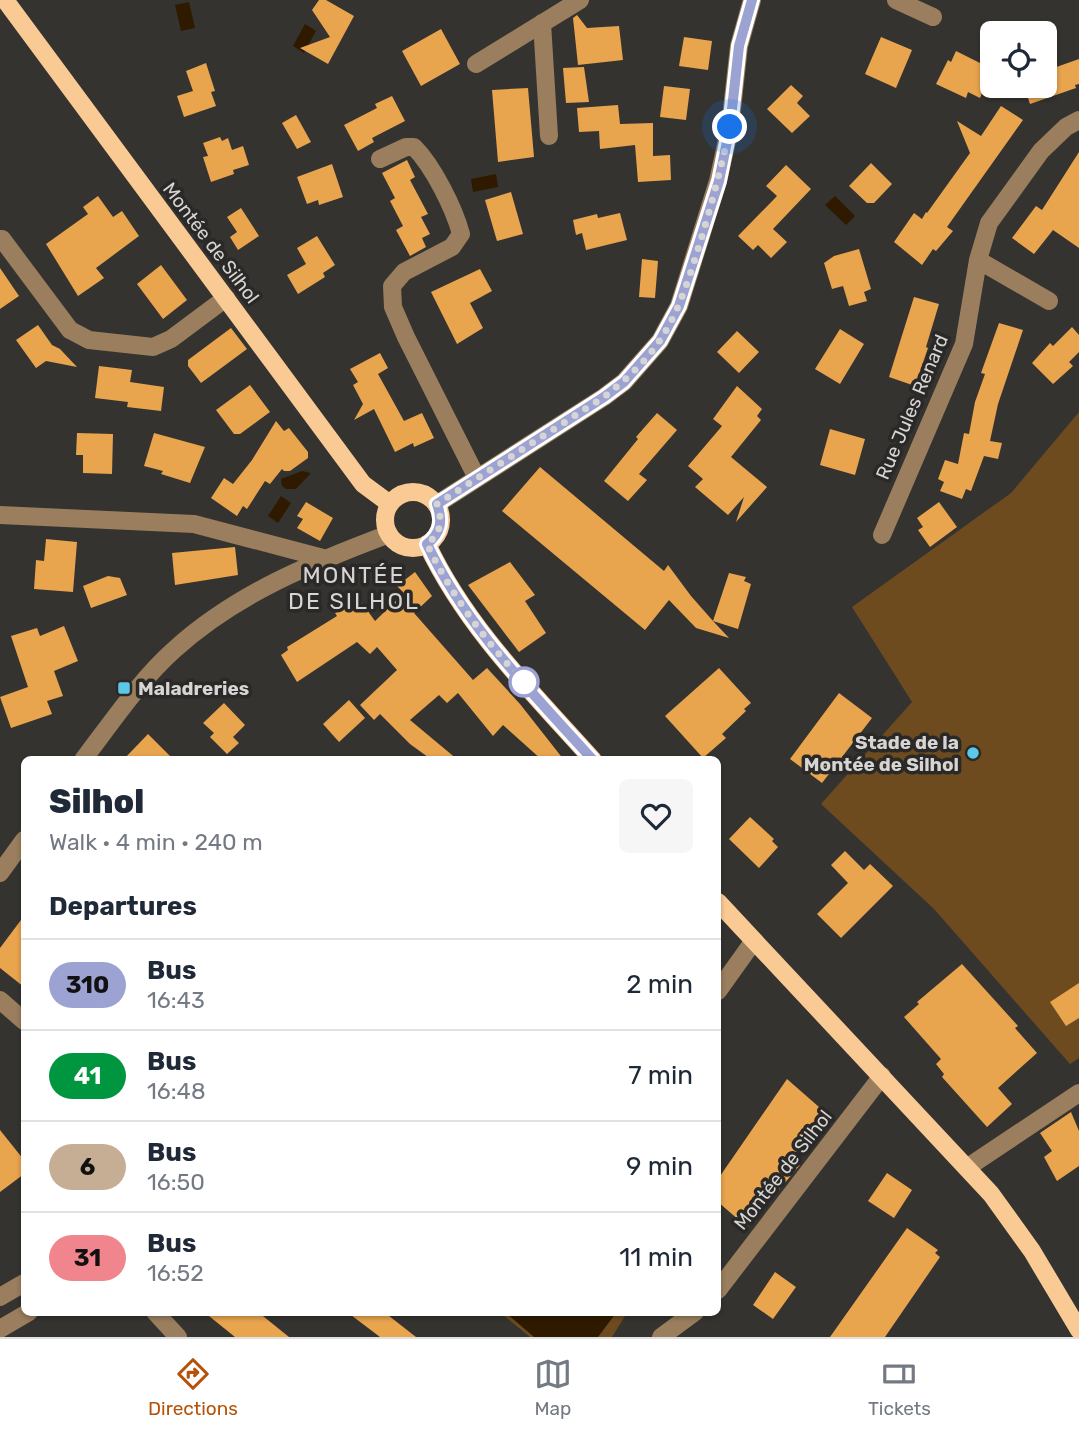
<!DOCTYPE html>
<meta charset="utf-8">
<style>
body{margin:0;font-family:Rubik,sans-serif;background:#f6f6f7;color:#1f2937;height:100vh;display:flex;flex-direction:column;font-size:26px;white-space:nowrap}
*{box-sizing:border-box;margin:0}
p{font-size:23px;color:#747a83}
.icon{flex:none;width:38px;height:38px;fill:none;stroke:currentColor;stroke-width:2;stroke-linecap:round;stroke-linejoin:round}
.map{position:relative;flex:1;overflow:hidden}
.sheet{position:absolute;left:21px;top:756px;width:700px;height:560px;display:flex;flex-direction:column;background:#fff;border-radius:10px;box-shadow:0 2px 5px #0004}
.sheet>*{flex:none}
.badge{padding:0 14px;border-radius:23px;font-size:24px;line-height:46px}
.fabs{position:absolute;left:980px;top:21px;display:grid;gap:14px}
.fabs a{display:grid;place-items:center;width:77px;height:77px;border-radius:10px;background:#fff;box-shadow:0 2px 5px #0004;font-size:35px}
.you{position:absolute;width:35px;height:35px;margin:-18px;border:5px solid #fff;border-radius:50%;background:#1a73e8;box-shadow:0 0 0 10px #1a73e833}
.map>.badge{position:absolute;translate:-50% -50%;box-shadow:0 0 0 4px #fff}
h2{padding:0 28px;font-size:26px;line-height:63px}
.round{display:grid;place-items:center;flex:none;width:74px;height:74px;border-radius:10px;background:#f6f6f7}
.head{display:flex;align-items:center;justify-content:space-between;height:119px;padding:0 28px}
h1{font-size:33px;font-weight:800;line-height:52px}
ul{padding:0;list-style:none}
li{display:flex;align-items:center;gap:21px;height:91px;padding:0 28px;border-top:2px solid #e0e1e3}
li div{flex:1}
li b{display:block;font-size:26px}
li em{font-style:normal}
li .badge{min-width:77px;font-weight:700;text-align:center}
.tabs{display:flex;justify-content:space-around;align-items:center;height:98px;border-top:2px solid #e0e1e3;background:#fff;font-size:19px;color:#747a83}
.tabs a{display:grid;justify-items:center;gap:4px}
.tabs .active{color:#b45309}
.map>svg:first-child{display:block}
.green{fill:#6d4b1f}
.water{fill:#2f1a00}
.building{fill:#e9a44e}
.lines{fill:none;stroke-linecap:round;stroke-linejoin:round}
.minor{stroke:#9a7e5d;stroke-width:18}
.major{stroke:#faca94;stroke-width:18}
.line-casing{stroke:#fff;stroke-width:16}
.line{stroke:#9ca2d2;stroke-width:10}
.walk{stroke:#d6d5d3;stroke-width:7;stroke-dasharray:0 12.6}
.stop-dot{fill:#fff;stroke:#9ca2d2;stroke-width:3.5}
.poi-dot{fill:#5bc8e7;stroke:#2a2927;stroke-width:2.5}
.labels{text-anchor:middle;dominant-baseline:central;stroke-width:7;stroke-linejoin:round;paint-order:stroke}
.street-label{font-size:19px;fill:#d6d5d3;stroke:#2a2927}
.poi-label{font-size:19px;font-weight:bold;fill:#d6d5d3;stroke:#2a2927;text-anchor:start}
.quarter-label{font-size:23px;letter-spacing:2px;fill:#d6d5d3;stroke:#2a2927}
</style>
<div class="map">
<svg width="1079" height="1337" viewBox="0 0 1079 1337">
<rect width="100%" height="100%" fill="#343330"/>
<path class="green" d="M1079,412V1058L1070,1064L934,909L821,804L912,702L852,607L1011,493Z
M505,1312L627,1313L612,1337H530L503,1315Z"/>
<path class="water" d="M189,2L195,28L181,31L175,5Z
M305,24L316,31L304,53L293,46Z
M496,174L498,187L473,192L471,179Z
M835,196L855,216L846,225L825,205Z
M302,471L311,473L296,489H286L282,486L281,479Z
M281,496L291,503L278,523L268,516Z
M506,1313V1312L616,1313L598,1337H534Z"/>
<path class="building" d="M319,0H326L354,16L328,64L300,48L330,37L312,10Z
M577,15L587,28L619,26L623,60L578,65L573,18Z
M441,29L460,64L421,86L402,51Z
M684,37L712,41L708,70L679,66Z
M881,37L912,50L896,88L865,74Z
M956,51L992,69L980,98L968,92L966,98L936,84L948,60L951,62Z
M1079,59V84L1075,85L1076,88L1030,104L1024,86H1045V71Z
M206,63L215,91L211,92L216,106L184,117L177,96L193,91L186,71Z
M584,67L589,102L566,103L563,68Z
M791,85L803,96L797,103L810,116L792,133L767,109Z
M664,86L690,89L686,120L660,117Z
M528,88L534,157L498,162L492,90Z
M392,96L405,121L372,138L374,142L358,151L344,125L377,108L375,104Z
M618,105L620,124L653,123V156L670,155L671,180L638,182L635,145L600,149L599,131L579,132L577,108Z
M1001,106L1023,120L947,227L953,231L936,251L933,249L922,265L894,242L914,213L922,219L926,212L927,213L970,153L957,121L981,136Z
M296,115L311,142L297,149L282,123Z
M220,137L222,141L228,138L232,150L243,146L249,165L233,170L234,174L211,182L203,157L208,156L203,143Z
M1079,152V248L1053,230L1034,254L1012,238L1036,206L1042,210Z
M407,160L415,177L410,180L428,214L421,217L430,234L422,238L426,247L410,256L396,230L403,226L390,201L395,198L382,173Z
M871,163L892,184L874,203H867L849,186Z
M332,164L343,197L319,205L318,200L307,204L297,177Z
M786,165L811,189L773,229L787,242L771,258L758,245L753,250L738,236L777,196L766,186Z
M511,192L523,234L497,241L485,200Z
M98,196L113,217L122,211L139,236L96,268L104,278L78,296L46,244L88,214L83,207Z
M241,208L259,236L238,250L230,237L237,232L227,217Z
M620,213L627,240L586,250L582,233L576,235L573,220L597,214L598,218Z
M317,236L335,265L323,273L325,277L298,294L287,275L306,264L297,248Z
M859,249L871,289L864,292L867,301L849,306L843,286L832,289L824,263L834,256Z
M642,259L658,261L655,298L639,297Z
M161,265L187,300L163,319L137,284Z
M0,268L19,296L0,309Z
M480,269L492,291L470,303L483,328L457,344L431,292Z
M914,297L939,304L926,347L928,348L915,386L889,377Z
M999,323L1023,330L998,404L990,441L1002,443L998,459L984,456L971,491L966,489L962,499L940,491L944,482L938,479L945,460L958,464L964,433L969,434L975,402L985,374L981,373Z
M38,325L52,345L60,349L77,367L46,361L36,368L16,340Z
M1072,327L1079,335V352L1069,362L1073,366L1053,384L1032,363L1050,343L1053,346Z
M231,328L247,349L201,383L188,366V360Z
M840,329L864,344L840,384L815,369Z
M737,331L759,352L739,373L717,352Z
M380,353L388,368L378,374L404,421L422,413L434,438L414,447L413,443L395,452L374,409L354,420L363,404L353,385L358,382L350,369Z
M99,366L132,370L130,382L164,387L161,411L127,407L128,402L95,398Z
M250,385L270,412L240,434H234L216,410Z
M737,386L762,409L757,416L761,420L731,457L767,487L736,522L744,497L728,515L695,487L703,479L688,466L722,426L713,419Z
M657,413L677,430L639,474L647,480L628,501L604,481L638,439L636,437Z
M276,421L284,431L289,428L308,452V458L290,471H284L282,469L270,484L265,481L247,509L243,506L237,516L211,498L224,478L233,484L252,460Z
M830,429L865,439L855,475L820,465Z
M77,433L113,434L112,474L83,473V455H76Z
M154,433L205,447L190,483L161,474L163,471L144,466Z
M540,467L664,571L668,565L691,596L713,621L729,573L746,577L744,581L751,584L738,629L713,621L729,638L696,628L669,600L645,630L502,511Z
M306,502L333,518L320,541L297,528L303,519L297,516Z
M939,502L957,527L930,547L918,530L923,527L917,518Z
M46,539L77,542L73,592L34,589L36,560L44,561Z
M235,547L238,575L175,585L172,553Z
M510,562L535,595L525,601L546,633L519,652L468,585Z
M415,572L432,596L414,613L473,680L487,668L520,704L564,760H542L503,725L493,736L458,693L447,703L439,695L410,720L458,760H432L410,744L380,714L374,720L360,705L397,670L377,647L370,654L357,642L297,682L281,655L288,650L287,647L337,616L335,613L359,599L375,621L404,593L397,586Z
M108,576L120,578L127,595L91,608L83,586Z
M64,626L78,661L54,671L63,696L47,701L52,714L11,728L0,697L28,687L11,636L37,628L40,636Z
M719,668L751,703L744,709L746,711L722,734L726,738L703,758L665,716Z
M839,693L872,718L822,783L790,759Z
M349,700L365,718L339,742L323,724Z
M224,703L245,725L233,737L239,743L227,754L210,737L214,733L203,723Z
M148,734L174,760H123Z
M750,817L774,839L772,841L778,847L759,868L729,839Z
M845,851L864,870L870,864L893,886L841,938L817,914L848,883L831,865Z
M24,916V987L0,968V948Z
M962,964L1018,1026L1015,1028L1037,1053L998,1088L1012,1104L987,1127L942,1077L944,1074L936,1064L941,1059L904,1017L919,1004L917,1002Z
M1079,983V1018L1066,1026L1050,1002Z
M787,1079L827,1114L791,1158L800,1165L747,1227L718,1202V1179Z
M1071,1112L1079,1131V1166L1057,1181L1044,1157L1052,1151L1040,1133Z
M0,1130L24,1160V1174L0,1192Z
M887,1173L912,1190L894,1218L868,1201Z
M907,1228L938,1250L935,1253L940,1257L885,1337H830Z
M775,1272L796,1287L773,1319L753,1305Z
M204,1312H258L289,1337H235Z
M347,1312H384L416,1337H380Z"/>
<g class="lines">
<path class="minor" d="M896,0L933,17
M542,23L549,136
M476,64L580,0
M380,159L406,147H414C433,166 454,208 461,234L452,247L404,272L392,286L393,307L406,337L477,478
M0,239H2L70,330L89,340L153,347L171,339L226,298
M978,260L1049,301
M437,504L604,397L624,382L660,341L679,306L718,181L730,127L739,46L752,0
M0,515L194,524L323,558
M882,535L964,344L978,260L989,223L1041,151L1066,127L1079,120
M83,760C112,722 140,680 175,649C237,593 312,563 389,534
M0,873L24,840
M718,991L753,942
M0,1000L24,1021
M968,1167L1079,1093
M718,1290L882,1076
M0,1297L24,1283
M155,1312L178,1337
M0,1329L29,1312
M661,1337L695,1312"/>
<path class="major" d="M5,0L363,484L390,504
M385 520a28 28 0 1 1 56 0a28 28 0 1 1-56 0Z
M427,544C466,627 532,692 593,760
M718,902L991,1194L1032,1251L1079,1330"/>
</g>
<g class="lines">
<g class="line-casing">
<path id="line" d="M593,760C532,692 466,627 427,544C441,533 443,521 437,504L604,397L624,382L660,341L679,306L719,181L730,127L739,46L752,0"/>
</g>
<use href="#line" class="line"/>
<path class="walk" d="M524,682C487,643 451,595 427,544C441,533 443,521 437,504L604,397C624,381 646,362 660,340C679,312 689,278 699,246C711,207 721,168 730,127"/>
</g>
<circle class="stop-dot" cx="524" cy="682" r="14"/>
<g class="poi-dot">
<rect x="117" y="681" width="14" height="14" rx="3.5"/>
<circle cx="973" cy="753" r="7"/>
</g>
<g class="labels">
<g class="street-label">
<text transform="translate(211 243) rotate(53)">Montée de Silhol</text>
<text transform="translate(912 407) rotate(-67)">Rue Jules Renard</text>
<text transform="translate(783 1170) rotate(-52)">Montée de Silhol</text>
</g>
<g class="poi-label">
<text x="138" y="688">Maladreries</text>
<text x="959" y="742" text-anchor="end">Stade de la<tspan x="959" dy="22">Montée de Silhol</tspan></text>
</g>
<g class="quarter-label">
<text x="354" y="575">MONTÉE<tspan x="354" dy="26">DE SILHOL</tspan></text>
</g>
</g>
</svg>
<div class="fabs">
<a><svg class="icon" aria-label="locate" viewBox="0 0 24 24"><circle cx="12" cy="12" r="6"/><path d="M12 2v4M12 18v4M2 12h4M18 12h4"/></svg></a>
</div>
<div class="you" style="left:730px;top:127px"></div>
<section class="sheet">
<div class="head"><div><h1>Silhol</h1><p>Walk · 4 min · 240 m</p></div><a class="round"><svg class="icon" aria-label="heart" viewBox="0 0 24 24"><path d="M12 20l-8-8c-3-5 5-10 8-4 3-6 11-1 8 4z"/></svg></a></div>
<h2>Departures</h2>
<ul>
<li><span class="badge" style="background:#9ca2d2;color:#111">310</span><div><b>Bus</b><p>16:43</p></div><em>2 min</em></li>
<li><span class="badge" style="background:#009640;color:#fff">41</span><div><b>Bus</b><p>16:48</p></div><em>7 min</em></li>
<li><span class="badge" style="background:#c5ae94;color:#111">6</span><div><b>Bus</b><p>16:50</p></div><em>9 min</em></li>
<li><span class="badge" style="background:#f0858d;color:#111">31</span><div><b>Bus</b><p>16:52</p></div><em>11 min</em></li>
</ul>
</section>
</div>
<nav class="tabs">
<a class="active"><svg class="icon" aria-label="directions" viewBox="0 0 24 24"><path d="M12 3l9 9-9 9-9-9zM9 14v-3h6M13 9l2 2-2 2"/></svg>Directions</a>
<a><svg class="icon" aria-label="map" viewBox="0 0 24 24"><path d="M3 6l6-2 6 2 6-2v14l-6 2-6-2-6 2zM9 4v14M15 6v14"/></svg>Map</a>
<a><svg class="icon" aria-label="tickets" viewBox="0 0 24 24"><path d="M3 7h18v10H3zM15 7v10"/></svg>Tickets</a>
</nav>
